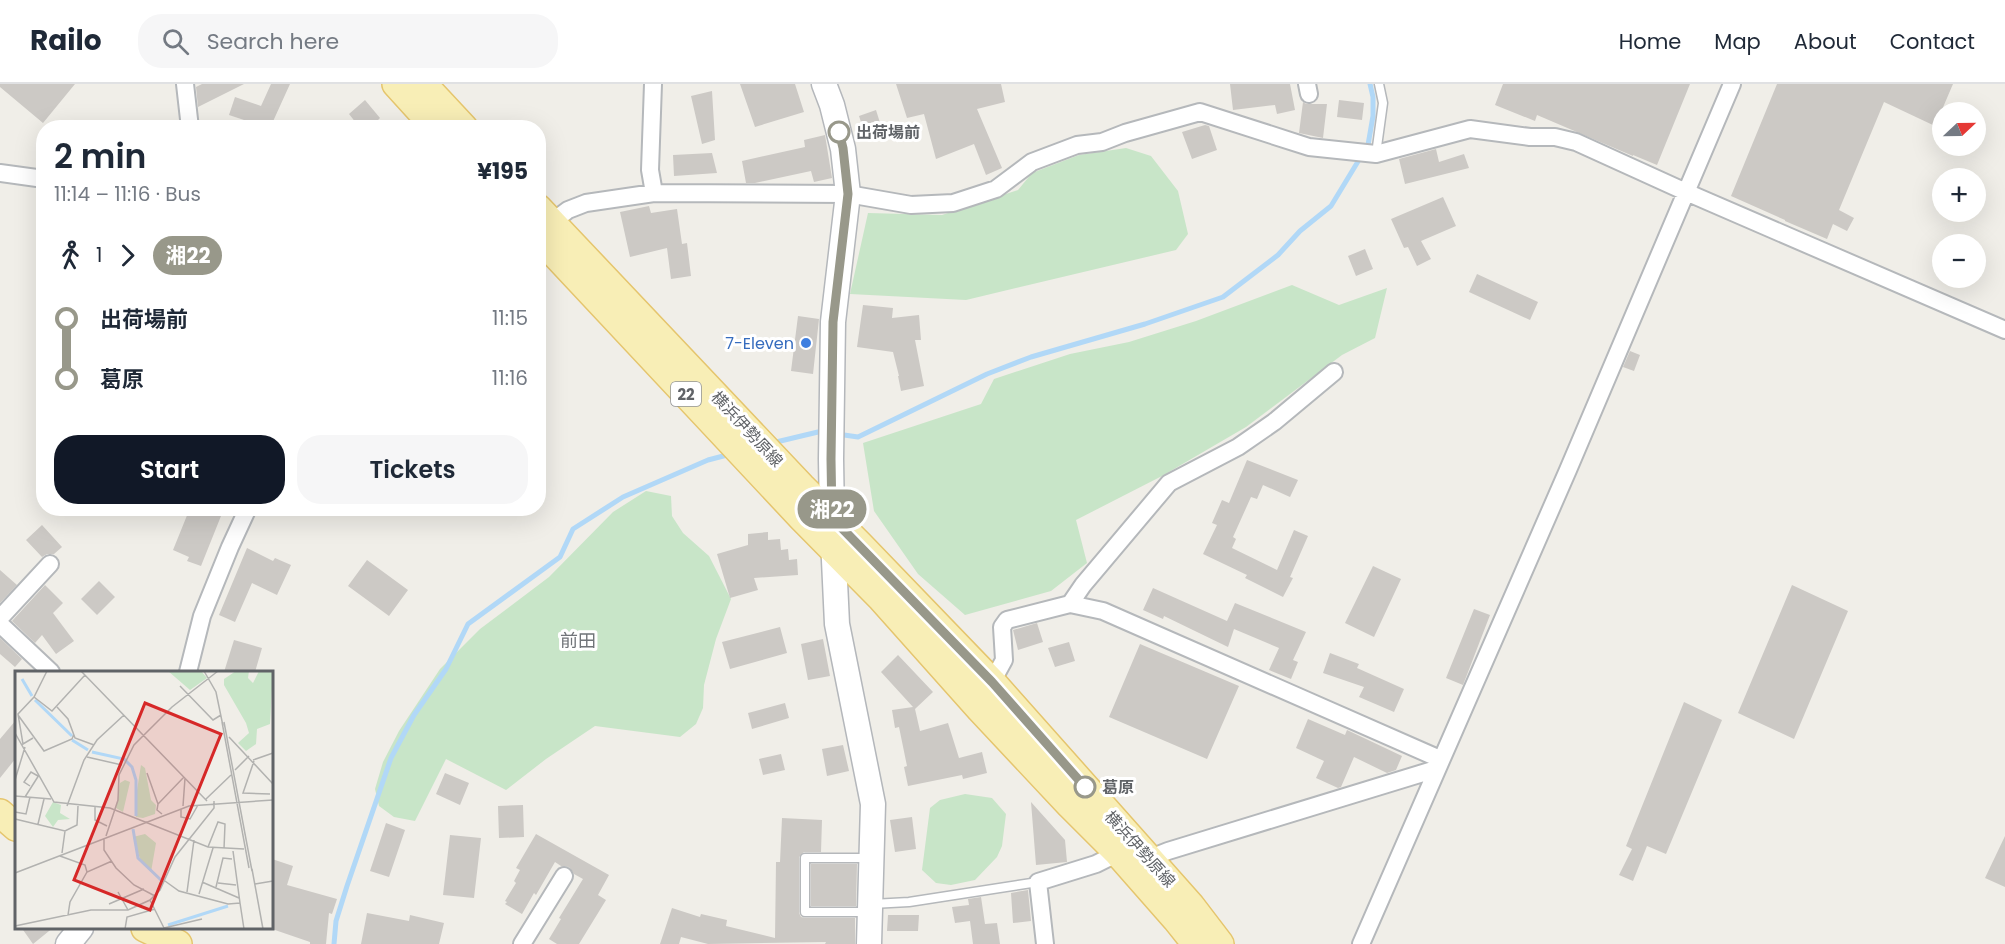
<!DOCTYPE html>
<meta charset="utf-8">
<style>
body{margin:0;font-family:Poppins,"Noto Sans JP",sans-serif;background:#f6f6f7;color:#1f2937;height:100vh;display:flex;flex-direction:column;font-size:22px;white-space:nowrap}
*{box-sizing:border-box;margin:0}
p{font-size:20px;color:#747a83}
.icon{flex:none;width:33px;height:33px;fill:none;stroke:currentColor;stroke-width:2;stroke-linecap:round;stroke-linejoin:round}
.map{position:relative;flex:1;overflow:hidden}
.details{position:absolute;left:36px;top:36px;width:510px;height:396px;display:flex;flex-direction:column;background:#fff;border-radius:24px;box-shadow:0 6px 24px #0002}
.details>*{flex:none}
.badge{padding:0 12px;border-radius:20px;font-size:21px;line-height:39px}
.needle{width:39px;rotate:68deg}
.controls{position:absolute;left:1932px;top:18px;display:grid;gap:12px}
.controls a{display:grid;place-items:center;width:54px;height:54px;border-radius:50%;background:#fff;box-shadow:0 6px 24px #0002;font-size:30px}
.map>.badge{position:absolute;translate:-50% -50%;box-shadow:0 0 0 3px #fff}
.legs{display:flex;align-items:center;gap:9px;height:66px;padding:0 18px;font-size:20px}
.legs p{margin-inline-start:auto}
.overview{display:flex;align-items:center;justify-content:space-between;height:102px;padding:0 18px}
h1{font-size:33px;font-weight:600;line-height:45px}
.button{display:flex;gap:12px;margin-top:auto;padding:12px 18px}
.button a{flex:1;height:69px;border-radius:24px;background:#111827;color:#fff;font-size:24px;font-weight:600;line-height:69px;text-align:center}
.button a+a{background:#f6f6f7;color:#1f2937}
ul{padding:0 18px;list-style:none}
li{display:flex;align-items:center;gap:21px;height:60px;font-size:22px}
li i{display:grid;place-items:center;width:9px;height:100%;margin:0 8px;background:currentColor}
li i::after{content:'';width:15px;height:15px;margin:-8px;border:4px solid;border-radius:50%;background:#fff}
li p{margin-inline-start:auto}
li:first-child i{background:linear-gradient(#0000 50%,currentColor 0)}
li:last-child i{background:linear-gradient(currentColor 50%,#0000 0)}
header{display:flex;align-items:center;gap:36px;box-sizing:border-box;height:84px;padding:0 30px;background:#fff;border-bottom:2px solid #e0e1e3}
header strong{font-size:28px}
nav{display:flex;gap:33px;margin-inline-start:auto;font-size:21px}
.search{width:420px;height:54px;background:#f6f6f7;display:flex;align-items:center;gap:15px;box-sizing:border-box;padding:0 21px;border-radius:24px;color:#747a83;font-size:22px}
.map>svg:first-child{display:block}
.green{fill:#c8e5c8}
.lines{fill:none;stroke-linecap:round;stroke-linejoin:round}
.stream{stroke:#b1d8f7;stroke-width:5}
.building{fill:#ccc9c5}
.lane-casing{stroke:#b5b8bb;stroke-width:11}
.street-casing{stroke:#b5b8bb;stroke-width:20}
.secondary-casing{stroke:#b4b7bb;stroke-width:27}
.primary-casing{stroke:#e5c56d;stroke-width:30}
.lane{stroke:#fff;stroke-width:8}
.street{stroke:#fff;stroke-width:16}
.secondary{stroke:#fff;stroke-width:24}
.primary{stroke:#f8eeb6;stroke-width:27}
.line-1-casing{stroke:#fff;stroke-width:14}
.line-1{stroke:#98988a;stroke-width:9}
.stop-1-dot{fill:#fff;stroke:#98988a;stroke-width:3}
.shop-dot{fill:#3f7fe0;stroke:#fff;stroke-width:2}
.labels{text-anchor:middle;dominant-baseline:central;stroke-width:6;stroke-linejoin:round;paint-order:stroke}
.shield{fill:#fff;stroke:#909295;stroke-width:1.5}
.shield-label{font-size:15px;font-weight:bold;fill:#606367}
.stop-label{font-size:16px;font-weight:bold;fill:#606367;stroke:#fff;text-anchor:start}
.shop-label{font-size:16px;fill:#366cbe;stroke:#fff;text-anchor:end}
.street-label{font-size:16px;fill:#606367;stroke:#fff}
.neighbourhood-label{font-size:18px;fill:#717579;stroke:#fff}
.inset-river{fill:none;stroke:#b1d8f7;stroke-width:3}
.inset-road{fill:none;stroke:#b2b2b0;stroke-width:1.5}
.view{fill:#d62828;fill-opacity:0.15;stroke:#d62828;stroke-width:3}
.inset-edge{fill:none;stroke:#606367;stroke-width:3}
</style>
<header>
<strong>Railo</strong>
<div class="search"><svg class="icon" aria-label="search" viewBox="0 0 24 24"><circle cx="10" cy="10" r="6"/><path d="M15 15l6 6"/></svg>Search here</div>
<nav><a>Home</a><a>Map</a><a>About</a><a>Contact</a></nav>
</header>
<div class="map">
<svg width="2005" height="860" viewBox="0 0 2005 860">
<rect width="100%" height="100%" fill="#f0eee8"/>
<path class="green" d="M1126,64L1151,72L1178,107L1188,150L1176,166L966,216L850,210L868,129L942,131L1018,106L1032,89L1079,71Z
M1292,201L1339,221L1387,204L1375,254L1342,271L1246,343L1162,392L1076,436L1087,479L1051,507L965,531L918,490L874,427L863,359L981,320L994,295L1070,270L1129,258L1196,237Z
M646,407L671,412L672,432L683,449L709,472L731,515L716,555L704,601L703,624L696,640L680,653L595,642L546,675L506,706L446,675L415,737L394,733L379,722L375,705L383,678L399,647L440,585L480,545L549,493L613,428Z
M965,710L992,714L1006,730L1002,762L997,773L975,796L951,801L936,799L922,786L930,724L940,716Z"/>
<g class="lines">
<path class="stream" d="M837,350L858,353L987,290L1031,273L1145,240L1223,213L1278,171L1300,147L1331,122L1368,61L1373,32V13L1370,0
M772,359L818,348L824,349
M334,860L336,837L347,802L391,674L414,631L446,585L468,540L560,473L573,445L623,413L708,376L731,370"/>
</g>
<path class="building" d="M0,0H75L43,39L0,3Z
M202,0H244L198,23L196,3Z
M271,0H290L270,44L251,36L250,38L229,31L235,13L261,22Z
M740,0H795L804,28L755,43Z
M896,0H1001L1005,18L977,25L1002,84L986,91L974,60L936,75L924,30L907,34Z
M1230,0H1290L1295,26L1277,30L1275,21L1233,26Z
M1503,0H1690L1657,81L1633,71V72L1537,31L1535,37L1495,21Z
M1777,0H1953L1935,42L1884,18L1839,126L1854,134L1847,147L1833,140L1827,155L1785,137V136L1731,112Z
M712,7L715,56L702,60L691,12Z
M365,16L380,34L370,44H360L349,30Z
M1339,16L1364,19L1362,36L1337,33Z
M1303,18L1306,20H1327L1323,54L1299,49Z
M876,26L881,42L864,47L859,32Z
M1205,41L1209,42L1217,66L1192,75L1182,48Z
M825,51L832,94L814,98L811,87L755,99H746L742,77L805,63L804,56Z
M1436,65L1439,78L1464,70L1469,84L1405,100L1399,75Z
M712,69L717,89L674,92L673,71Z
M1443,113L1456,142L1421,157L1431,175L1417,182L1408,163L1404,164L1391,135Z
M649,122L651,129L677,125L682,160L687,159L691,192L671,195L667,164L630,173L620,128Z
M1365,165L1373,185L1356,192L1348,172Z
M1477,190L1538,218L1530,236L1469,208Z
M863,221L893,224L892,234L919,231L921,256H915L924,302L901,307L898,292H899L893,268L857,263Z
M798,232L819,235L813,290L791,287Z
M1630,267L1640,271L1634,287L1623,283Z
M1247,376L1298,396L1290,413L1263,401L1257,415L1251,413L1233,453L1236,455L1232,464L1277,486L1294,446L1308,452L1290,493L1293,494L1283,513L1245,494L1247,491L1203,470L1217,441L1212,439L1222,416L1229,419Z
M190,424H215L223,427L201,482L187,477L189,473L173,466Z
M42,441L62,463L54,470H47L42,473L26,456Z
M768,448V456L780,455L781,466L788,465L789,476L797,475L798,491L754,494L758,506L730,514L717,470L748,461V450Z
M247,464L273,477L275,474L291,481L277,511L252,499L235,538L219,531Z
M367,476L408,506L389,532L348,502Z
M1373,482L1401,495L1374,553L1345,539Z
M0,486L17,501L0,519Z
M99,497L115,513L97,531L81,515Z
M45,501L63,519L53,529L74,557L56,570L42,551L35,559L12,537Z
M1792,501L1848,527L1794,655L1738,629Z
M1153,504L1227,537L1235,519L1306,548L1293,576L1298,578L1291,595L1269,586L1279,564L1234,545L1228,563L1164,532L1163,535L1143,526Z
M1474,525L1490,531L1463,601L1446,594Z
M1037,539L1043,558L1018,566L1013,546Z
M780,543L787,569L730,585L722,558Z
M0,554L22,575L15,583L0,570Z
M823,555L830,592L808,596L801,560Z
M234,556L262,564L255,588H224Z
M1069,558L1075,577L1055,583L1048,564Z
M1140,560L1239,602L1207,675L1109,633Z
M1330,569L1359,580L1357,584L1404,605L1394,628L1359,613L1364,603L1323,589Z
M898,571L933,608L915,625L920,647L948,639L959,674L982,668L987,689L963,695L962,691L908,702L904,683L907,682L899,643L895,644L892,626L913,623L881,588Z
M1684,618L1722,636L1666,770L1647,762L1633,797L1619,791L1632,765L1626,762Z
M785,619L789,634L752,645L748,629Z
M1308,635L1345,651L1347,646L1402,672L1396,686L1387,689L1354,673L1341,703L1338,704L1316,694L1324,677L1296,664Z
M16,636V674L0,694V655Z
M843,661L849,687L827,692L822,665Z
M781,670L785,686L763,691L759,675Z
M445,689L469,699L460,721L436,710Z
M1031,718L1065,756L1067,778L1036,781Z
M523,721L524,753L499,754L498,722Z
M912,733L916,765L895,768L890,736Z
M782,734L822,736L821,768H804L799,773V829L801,833L805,834H855V860H825L826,858L708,860L681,853L679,860H660L672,824L700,833L701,830L727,836L726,842L775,854L776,778H780Z
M386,739L405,746L389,793L370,787Z
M536,750L609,791L598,811L606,816L579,860H557L549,855L561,835L559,834L583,795L574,790L569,783L561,782L555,778L536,811L534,809L522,830L505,820L507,818L505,817L516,799L514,797L520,786L516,784Z
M450,751L481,754L474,814L443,811Z
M2005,752V803L1985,794Z
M272,775L293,782L287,801L337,815L332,830L329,829L326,860H310V858L272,845Z
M811,780H857L856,822H811Z
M1028,806L1031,837L1013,839L1011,809Z
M981,813L985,840L997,839L1000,860H973L970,837L955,839L952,823L969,821L968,815Z
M367,829L409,837L410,831L444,839L439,860H361Z
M888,831H919L918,847H887Z
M21,843H54L33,860Z"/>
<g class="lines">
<g class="lane-casing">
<path id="lane" d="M1376,70L1383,19L1379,0
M872,820L909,818L1038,798
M868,828H805V774H870"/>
</g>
<g class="street-casing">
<path id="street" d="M185,0L190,44
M653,0L650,86L654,109
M1307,0L1309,10
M0,89L44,95
M552,138L568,126L586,119L654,109L848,110L911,121L953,119L996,105L1032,78L1077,61L1102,58L1125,49L1200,28L1309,63L1376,70L1470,45L1530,53H1555L1576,58L1686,108L2005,246
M1070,520L1083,501L1169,399L1238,363L1274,338L1334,288
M0,534L50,480
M0,540L51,588
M188,588L202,532L230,463L248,424
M992,598L1004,576L1002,543L1007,536L1070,520L1103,527L1440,675
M1151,778L1158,771L1168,767L1436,685
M522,860L564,792
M1045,860L1038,798L1096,780L1118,769
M1361,860L1568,386L1732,0"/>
</g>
<g class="secondary-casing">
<path id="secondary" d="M824,0L832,21L843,65L848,110L833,238L831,375L832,434L837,540L873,720L869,860
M68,860L81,844"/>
</g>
<g class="primary-casing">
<path id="primary" d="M396,0L436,44
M423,0L464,44
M538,124L802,403L860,461L992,598L1191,822L1220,860
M538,152L802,434L881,514L980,625L1070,721L1118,769L1176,835L1196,860
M0,729L16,743
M145,844L178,860"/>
</g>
<use href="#lane" class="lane"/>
<use href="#street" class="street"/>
<use href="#secondary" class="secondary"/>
<use href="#primary" class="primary"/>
</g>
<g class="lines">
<g class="line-1-casing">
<path id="line-1" d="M839,48L843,64L848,110L833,238L831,375L832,434L992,598L1085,703"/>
</g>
<use href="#line-1" class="line-1"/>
</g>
<g class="stop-1-dot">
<circle cx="839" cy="48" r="10"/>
<circle cx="1085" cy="703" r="10"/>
</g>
<circle class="shop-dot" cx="806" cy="259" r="6"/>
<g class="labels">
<rect class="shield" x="671" y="298" width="30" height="24" rx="4.5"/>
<g class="shield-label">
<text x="686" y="310">22</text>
</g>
<g class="stop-label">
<text x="856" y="48">出荷場前</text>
<text x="1102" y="703">葛原</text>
</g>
<g class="shop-label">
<text x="794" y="259">7-Eleven</text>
</g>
<g class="street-label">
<text transform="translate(747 345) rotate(47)">横浜伊勢原線</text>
<text transform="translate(1140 765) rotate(48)">横浜伊勢原線</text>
</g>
<g class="neighbourhood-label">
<text x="578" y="556">前田</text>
</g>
</g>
<g transform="translate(15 587)">
<rect width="258" height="258" fill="#f0eee8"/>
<path d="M153,0H186L192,7L175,19ZM221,0H234L233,7L238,12L244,0H258L255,53L242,58L241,73L231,80L223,72L234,62L231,52L209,14V8ZM126,94L130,97L136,129L141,134L140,143L128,147L121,146L120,132ZM110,109L115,111L108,141L101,137L105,112ZM38,131L46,134L45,142L55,148L43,149L38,156L30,145ZM130,163L141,172L136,201L126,191L118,166Z" fill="#c8e5c8"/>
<path class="inset-river" d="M7,8L17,25M20,29L57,65M57,69L73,79M77,81L109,88L117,96L121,109V145M118,158L123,187L147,210M153,254L213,235"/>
<path class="inset-road" d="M66,0L192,130M189,0L201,21L208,55M165,15L198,49L206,44M19,26L37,40L70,4M42,36L53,48L60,67L79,74M3,44L29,80L57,68L59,63M207,51L234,197M209,51L237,200M0,62L39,131L95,137L193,176L229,178M214,66L258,113M18,67L8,73L3,43L19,26L32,0M72,86L107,94M238,89L258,82M239,90L228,122L255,123M220,99L234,85M132,102L143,133M0,109L10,76M15,115L9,111L16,101L23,105M0,125L36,128M10,126L24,104M191,128L216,104M52,135L69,89L82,69L109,44M168,135L170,107M80,136V149L92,155M166,138V146L175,148L183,134M0,141L11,143L15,126M147,143L142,139L143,133L169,106M0,148L50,160L62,154L63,135M23,153L29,128M91,165L103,129L104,104L119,74L157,36L203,0M89,168V179L101,197L119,214L140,225M193,176L203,151L210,153L209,178M218,180L225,232M47,182L50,160M45,185L70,194L72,201M237,198L248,258M0,202L174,135L258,129M150,210L164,220L213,233L225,232L229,258M187,211L224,227M203,212L221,214M240,213L258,210M201,216L208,187L217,188M103,221L113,239M172,221L179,169M184,223L198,177M258,224V250M135,229L149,257M94,233L129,218M53,244L55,231L72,201L97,190M0,255L76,239H113L135,229L145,219L160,186L199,137V130M149,257L187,248M110,258L112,246L140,238"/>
<path class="view" d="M130,32L206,63L135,239L59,209Z"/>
<rect width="258" height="258" class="inset-edge"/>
</g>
</svg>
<div class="controls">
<a><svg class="needle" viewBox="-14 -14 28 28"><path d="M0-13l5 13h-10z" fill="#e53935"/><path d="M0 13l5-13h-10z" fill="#747a83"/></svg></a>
<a>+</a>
<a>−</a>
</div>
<b class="badge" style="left:832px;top:425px;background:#98988a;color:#fff">湘22</b>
<section class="details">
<div class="overview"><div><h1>2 min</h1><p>11:14 – 11:16 · Bus</p></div><b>¥195</b></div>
<div class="legs"><svg class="icon" aria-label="walk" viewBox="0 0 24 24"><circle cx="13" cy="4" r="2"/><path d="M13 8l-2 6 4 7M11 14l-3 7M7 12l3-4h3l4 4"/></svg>1<svg class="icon" aria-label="forward" viewBox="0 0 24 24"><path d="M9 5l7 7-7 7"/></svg><b class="badge" style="background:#98988a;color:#fff">湘22</b></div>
<ul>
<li><i style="color:#98988a"></i><b>出荷場前</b><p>11:15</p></li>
<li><i style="color:#98988a"></i><b>葛原</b><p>11:16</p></li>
</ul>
<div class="button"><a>Start</a><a>Tickets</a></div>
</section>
</div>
